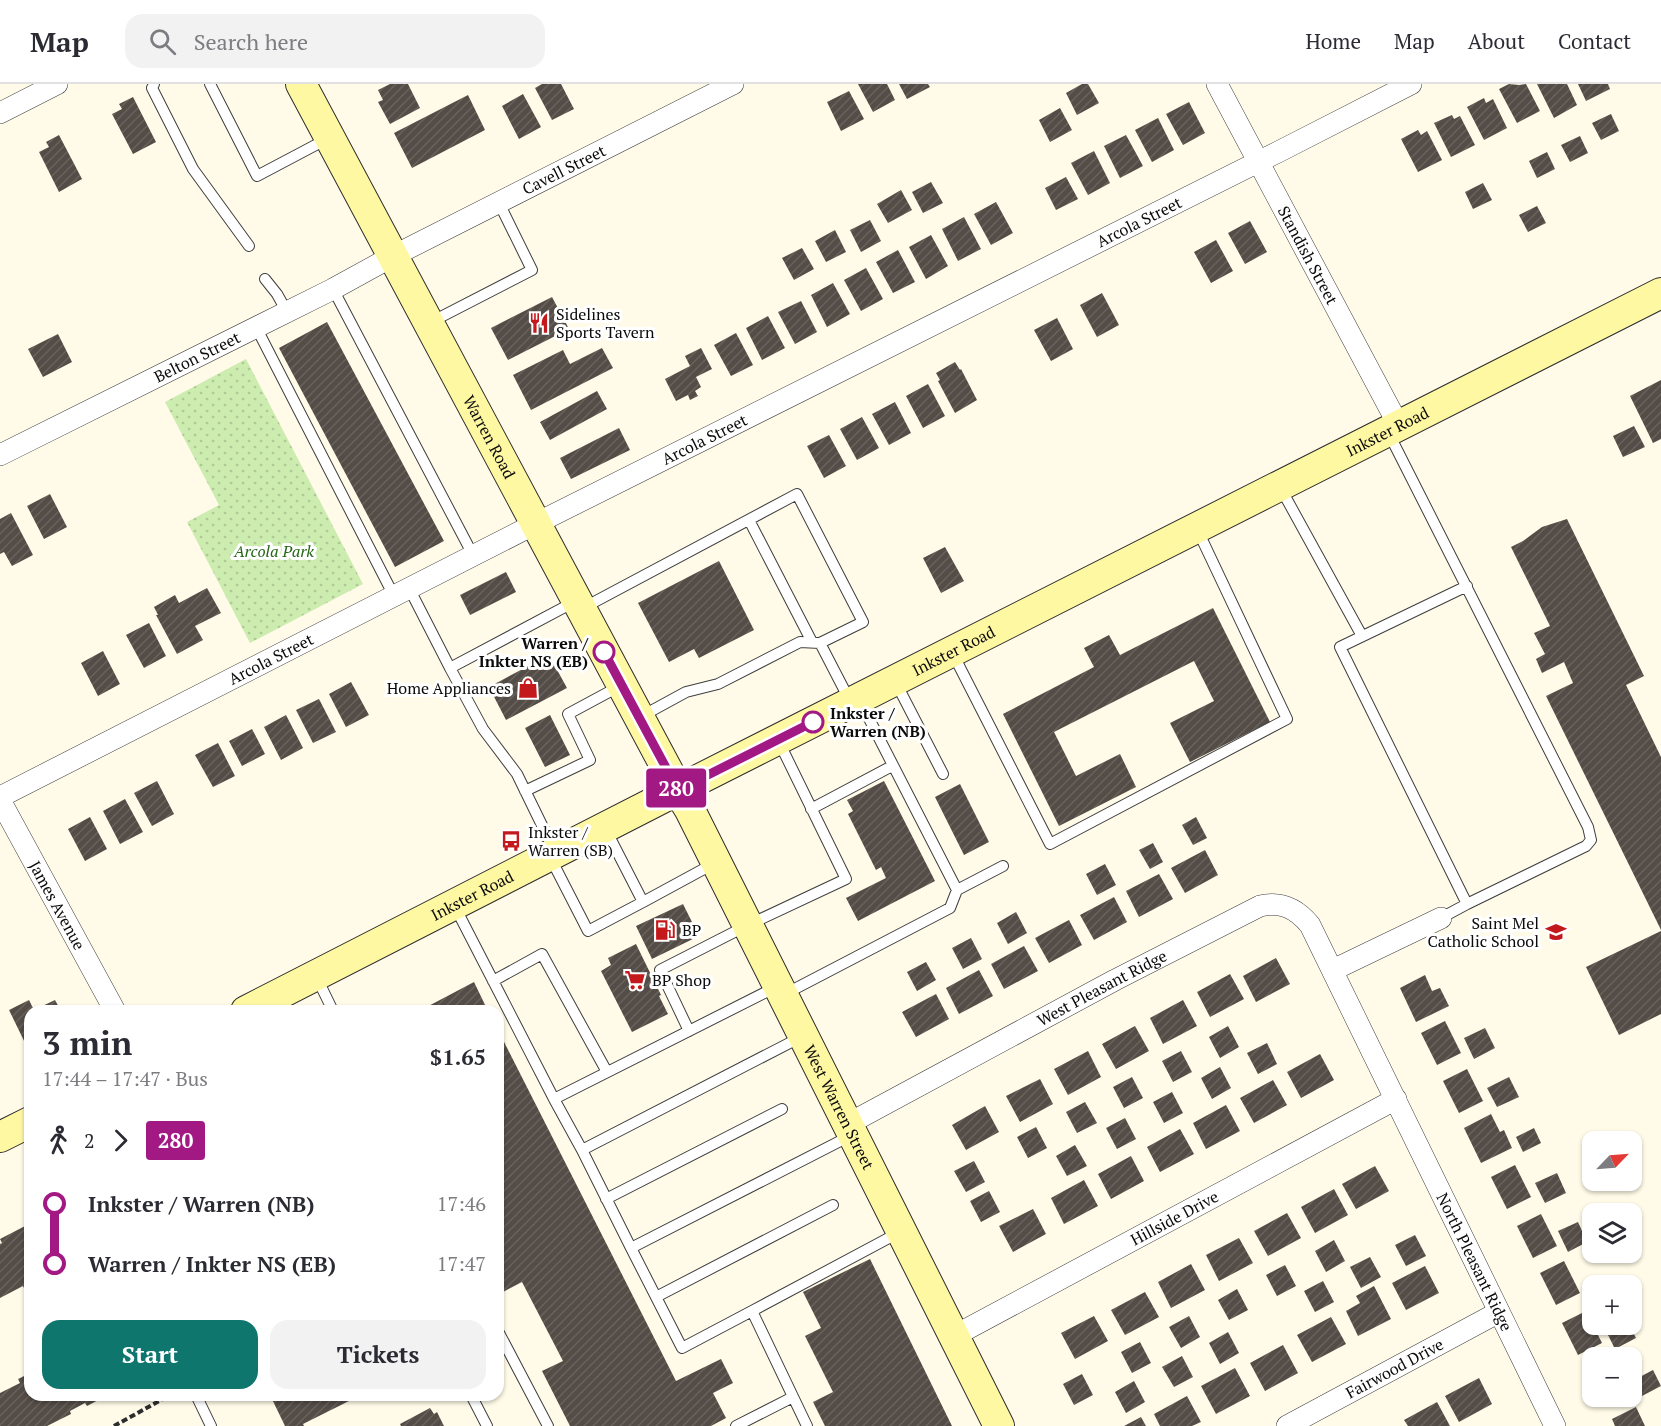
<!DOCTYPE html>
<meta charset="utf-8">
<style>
body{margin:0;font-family:"PT Serif",serif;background:#f2f2f3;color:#2b2b33;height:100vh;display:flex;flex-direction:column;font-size:22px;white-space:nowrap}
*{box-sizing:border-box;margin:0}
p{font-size:20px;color:#7c7c81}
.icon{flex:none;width:33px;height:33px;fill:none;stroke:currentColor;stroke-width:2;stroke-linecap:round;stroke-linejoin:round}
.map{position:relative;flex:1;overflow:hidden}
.sheet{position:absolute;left:24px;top:921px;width:480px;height:396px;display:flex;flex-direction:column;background:#fff;border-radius:18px;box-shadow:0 2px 4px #0004}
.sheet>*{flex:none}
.badge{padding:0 12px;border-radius:4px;font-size:21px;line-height:39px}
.needle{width:39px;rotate:65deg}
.controls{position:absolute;left:1582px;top:1047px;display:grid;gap:12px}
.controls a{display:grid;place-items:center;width:60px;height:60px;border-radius:12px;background:#fff;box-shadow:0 2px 4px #0004;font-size:30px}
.map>.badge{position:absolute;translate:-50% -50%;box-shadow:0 0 0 3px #fff}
.legs{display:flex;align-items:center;gap:9px;height:66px;padding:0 18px;font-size:20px}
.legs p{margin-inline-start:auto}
.summary{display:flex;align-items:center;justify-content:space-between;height:102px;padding:0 18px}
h1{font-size:33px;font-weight:800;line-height:45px}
.primary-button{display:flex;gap:12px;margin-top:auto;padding:12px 18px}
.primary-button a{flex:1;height:69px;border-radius:18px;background:#0f766e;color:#fff;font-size:24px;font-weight:800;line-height:69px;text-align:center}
.primary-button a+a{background:#f2f2f3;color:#2b2b33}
ul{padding:0 18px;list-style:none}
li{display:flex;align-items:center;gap:21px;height:60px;font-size:22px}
li i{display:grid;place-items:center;width:9px;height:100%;margin:0 8px;background:currentColor}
li i::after{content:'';width:15px;height:15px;margin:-8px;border:4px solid;border-radius:50%;background:#fff}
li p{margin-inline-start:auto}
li:first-child i{background:linear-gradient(#0000 50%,currentColor 0)}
li:last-child i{background:linear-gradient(currentColor 50%,#0000 0)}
header{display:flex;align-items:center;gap:36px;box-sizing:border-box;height:84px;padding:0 30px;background:#fff;border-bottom:2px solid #e1e1e2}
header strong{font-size:28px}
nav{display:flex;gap:33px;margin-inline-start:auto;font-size:21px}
.search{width:420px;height:54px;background:#f2f2f3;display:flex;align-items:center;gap:15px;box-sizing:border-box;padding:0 21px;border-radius:18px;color:#7c7c81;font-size:22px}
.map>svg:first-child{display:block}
.park{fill:url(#park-dots)}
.building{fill:url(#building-hatch)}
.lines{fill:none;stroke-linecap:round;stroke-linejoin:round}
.lane-casing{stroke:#3e3e3e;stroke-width:12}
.street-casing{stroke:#3e3e3e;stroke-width:22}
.secondary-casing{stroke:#2d2d2d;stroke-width:32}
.path{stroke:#2d2d2d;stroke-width:4;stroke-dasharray:6 3;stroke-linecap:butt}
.lane{stroke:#fff;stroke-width:10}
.street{stroke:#fff;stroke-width:21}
.secondary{stroke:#fff8a3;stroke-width:30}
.line-1-casing{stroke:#fff;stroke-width:14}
.line-1{stroke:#a31984;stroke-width:9}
.stop-1-dot{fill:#fff;stroke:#a31984;stroke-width:3}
.labels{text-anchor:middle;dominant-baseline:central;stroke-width:6;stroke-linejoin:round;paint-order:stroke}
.street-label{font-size:16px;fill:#0b0b0b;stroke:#fff}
.poi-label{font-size:16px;fill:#0b0b0b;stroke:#fff;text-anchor:start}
.park-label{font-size:16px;font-style:italic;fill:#256617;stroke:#fff}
.stop-label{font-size:16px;font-weight:bold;fill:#0b0b0b;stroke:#fff;text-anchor:end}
</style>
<header>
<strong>Map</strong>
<div class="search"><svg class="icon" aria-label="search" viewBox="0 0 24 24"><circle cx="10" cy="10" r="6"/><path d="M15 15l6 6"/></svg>Search here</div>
<nav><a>Home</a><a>Map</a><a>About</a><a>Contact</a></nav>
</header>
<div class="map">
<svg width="1661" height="1342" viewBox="0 0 1661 1342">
<defs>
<pattern id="park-dots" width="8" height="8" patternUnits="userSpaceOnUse" patternTransform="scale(1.5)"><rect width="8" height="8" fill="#cdecb0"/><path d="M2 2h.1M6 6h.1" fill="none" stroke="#afc996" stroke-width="1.8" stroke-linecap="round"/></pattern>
<pattern id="building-hatch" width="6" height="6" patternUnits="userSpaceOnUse" patternTransform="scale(1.5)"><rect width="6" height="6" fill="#544c46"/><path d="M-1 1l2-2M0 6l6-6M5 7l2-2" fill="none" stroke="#68615c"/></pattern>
</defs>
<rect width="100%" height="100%" fill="#fffbe8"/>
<path class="park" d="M246,275L363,500L250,559L187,438L219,421L165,318Z"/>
<path class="building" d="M390,0H408L420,24L390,40L378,18L383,16L378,6Z
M542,0H561L574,25L552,36L535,4Z
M858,0H887L895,16L873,28Z
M899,0H928L930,3L907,15Z
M1082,0H1088L1099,19L1077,31L1066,9Z
M1509,0L1519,1L1526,0L1540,27L1517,39L1499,5Z
M1537,0H1567L1577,21L1554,34Z
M1578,0H1608L1610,5L1586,17Z
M849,7L864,35L841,47L827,18Z
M523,10L541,43L519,55L502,22Z
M468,11L485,46L412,84L394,49Z
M133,13L156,58L133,70L112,30L122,25L119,20Z
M1484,14L1486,19L1493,15L1507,44L1484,56L1467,23Z
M1189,18L1205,49L1183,61L1166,30Z
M1060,24L1072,46L1050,58L1039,36Z
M1611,30L1619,47L1601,56L1592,39Z
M1452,31L1454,35L1460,32L1475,61L1451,73L1434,39Z
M1158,34L1174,66L1152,78L1135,46Z
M1418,46L1421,51L1427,47L1442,76L1418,88L1401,55Z
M59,51L82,95L59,108L39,68L49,63L46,58Z
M1126,51L1143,82L1120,94L1104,62Z
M1580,52L1588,69L1570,78L1561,61Z
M1094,67L1110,99L1088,111L1071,79Z
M1547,68L1555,85L1537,94L1529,77Z
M1066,93L1078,115L1056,126L1045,104Z
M931,98L943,119L923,129L912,108Z
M1483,99L1492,116L1473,125L1465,108Z
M901,106L912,126L888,139L877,120Z
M996,118L1013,149L991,161L974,130Z
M1537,122L1546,139L1528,148L1519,131Z
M964,133L981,165L958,177L942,145Z
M870,136L881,157L861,168L850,146Z
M1250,137L1267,168L1245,180L1228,149Z
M835,146L846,168L826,178L815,157Z
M931,151L948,182L926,195L909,163Z
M1216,156L1233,187L1211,199L1194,168Z
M802,164L814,185L794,196L782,174Z
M898,166L915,198L893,209L876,178Z
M866,184L883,215L861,227L844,196Z
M833,199L850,230L827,243L811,211Z
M1102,209L1119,241L1097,253L1080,221Z
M552,213L569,245L508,276L491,244Z
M801,217L817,248L795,260L778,228Z
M768,232L785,264L762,276L746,244Z
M1057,234L1073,265L1051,277L1034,246Z
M327,238L444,457L395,483L279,264Z
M736,249L753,281L731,292L714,261Z
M58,250L72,278L43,293L28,265Z
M602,264L613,284L531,326L513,291L563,266L570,280Z
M701,264L712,285L696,293L701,303L695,307L698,312L690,316L688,311L676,317L665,295L690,282L685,272Z
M955,278L960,286L961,285L977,316L955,329L938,297L940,296L936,289Z
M1661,296V355L1653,359L1630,312Z
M928,300L945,332L923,344L906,312Z
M597,307L607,325L550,356L540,338Z
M895,318L911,349L889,361L872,330Z
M862,333L879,364L857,376L840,345Z
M1634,342L1645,363L1623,373L1613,352Z
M619,344L630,366L571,395L560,374Z
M829,351L846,382L824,394L807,362Z
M50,410L67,443L44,455L27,422Z
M11,429L33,471L12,482L4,468L0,470V435Z
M1567,435L1644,592L1626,601L1661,673V846L1546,612L1573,599L1564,578L1542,589L1536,575L1545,570L1534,549L1550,542L1511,463L1523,457L1542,443Z
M945,463L964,497L941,509L923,474Z
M719,477L754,546L699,574L694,565L669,578L638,519Z
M506,488L516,508L470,531L460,511Z
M207,504L221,529L195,542L203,556L177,570L156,531H158L154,523L175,511L179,519Z
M1213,524L1270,638L1190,678L1170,639L1214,617L1194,577L1054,648L1076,692L1120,670L1136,703L1059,742L1003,630L1094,583L1084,564L1109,551L1120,571Z
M149,539L166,572L144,584L126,551Z
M103,567L120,600L98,612L81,579Z
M549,571L567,604L506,636L489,603Z
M351,598L369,631L346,643L329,610Z
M319,615L336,648L313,659L296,626Z
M286,631L303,664L281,676L264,643Z
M550,631L570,671L545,683L525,644Z
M252,645L265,670L242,682L229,657Z
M218,659L235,692L213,703L195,671Z
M157,697L174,730L152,742L134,709Z
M884,697L935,797L858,837L846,814L886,794L881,783L876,786L848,730L853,727L847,716Z
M960,700L989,758L964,771L935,713Z
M125,715L143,748L120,760L103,727Z
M90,733L107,765L85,777L68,745Z
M1196,733L1207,754L1193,761L1182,741Z
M1153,759L1163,778L1150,785L1139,766Z
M1205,766L1218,791L1185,809L1171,784Z
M1105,780L1116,801L1097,811L1086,790Z
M1159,790L1173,815L1139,833L1126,807Z
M1114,813L1127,838L1094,856L1080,831Z
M683,820L699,852L652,875L636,842Z
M1016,828L1027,849L1008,860L997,839Z
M1069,836L1082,861L1049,879L1035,854Z
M1661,847V930L1619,951L1586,883Z
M971,854L982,875L963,885L952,864Z
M636,860L661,911L659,912L668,930L632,948L601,887L611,881L608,874Z
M1024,862L1038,887L1004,905L991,880Z
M1276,874L1290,900L1256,918L1243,892Z
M926,878L936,896L917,907L907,888Z
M979,886L993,912L959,930L946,904Z
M1230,890L1244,915L1210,933L1197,908Z
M1425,891L1432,907L1440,904L1449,922L1416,938L1400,904Z
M474,898L488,927H419Z
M936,910L949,935L916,953L902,928Z
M29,916L34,926L55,916L61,927H30V961L27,963L9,926Z
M1183,916L1197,942L1163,960L1150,934Z
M1445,937L1461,969L1437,981L1421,949Z
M1135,942L1149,967L1116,985L1102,960Z
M1228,942L1239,963L1220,974L1209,953Z
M1485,944L1495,964L1474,975L1464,954Z
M498,946L676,1297L721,1275L733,1299L713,1309L726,1334L711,1342H570L542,1287L563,1277L522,1198L503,1208L498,1199Z
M1267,959L1277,980L1258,990L1247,969Z
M1088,967L1101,993L1068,1011L1054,985Z
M1181,967L1192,988L1173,998L1162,977Z
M1320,970L1334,996L1301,1014L1287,988Z
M1220,983L1231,1004L1212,1015L1201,994Z
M1467,985L1483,1017L1459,1029L1443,997Z
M1132,993L1143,1014L1124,1024L1113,1003Z
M1509,993L1519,1013L1497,1023L1487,1004Z
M1040,995L1053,1020L1020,1038L1006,1012Z
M1273,996L1287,1021L1254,1039L1240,1014Z
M1172,1008L1183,1029L1164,1039L1153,1018Z
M1085,1018L1097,1039L1077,1049L1066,1028Z
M1226,1021L1240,1047L1206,1065L1193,1039Z
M985,1022L999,1048L966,1066L952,1041Z
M1491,1030L1500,1048L1504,1046L1512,1064L1481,1079L1464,1044Z
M1125,1034L1136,1055L1117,1065L1106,1044Z
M1036,1043L1047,1064L1028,1074L1017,1053Z
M1534,1044L1541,1059L1523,1068L1516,1053Z
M1180,1045L1194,1070L1160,1088L1147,1063Z
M1075,1061L1087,1082L1067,1092L1056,1072Z
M1131,1072L1144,1097L1111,1115L1098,1090Z
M974,1077L985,1098L966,1108L954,1087Z
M1515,1081L1531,1113L1507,1125L1491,1093Z
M1375,1082L1389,1107L1356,1125L1342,1100Z
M1557,1089L1566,1109L1545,1119L1535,1099Z
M1084,1096L1098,1122L1064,1140L1051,1114Z
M1334,1105L1348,1131L1315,1149L1301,1123Z
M989,1107L1000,1128L981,1138L970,1117Z
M1033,1125L1046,1150L1013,1168L999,1142Z
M1287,1129L1301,1154L1268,1172L1254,1147Z
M1541,1130L1557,1162L1533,1174L1517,1142Z
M1578,1138L1587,1158L1568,1168L1558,1147Z
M27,1141L30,1145V1203L25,1206L23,1202L0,1214V1160L2,1159L0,1155Z
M1415,1151L1426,1172L1406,1182L1395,1161Z
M1239,1154L1253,1179L1219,1197L1206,1171Z
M1334,1156L1345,1177L1326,1188L1315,1167Z
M1370,1173L1381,1193L1361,1204L1350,1183Z
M870,1175L952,1342H825L813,1318L833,1308L805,1252L821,1244L803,1208Z
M1564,1177L1580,1209L1556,1221L1540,1189Z
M1191,1180L1205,1206L1171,1224L1158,1198Z
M1285,1181L1296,1202L1277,1212L1266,1191Z
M1425,1182L1439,1209L1406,1226L1392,1199Z
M1604,1191L1609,1202H1593V1217L1591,1218L1583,1202Z
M1323,1197L1334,1218L1315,1228L1304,1207Z
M1374,1202L1391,1235L1358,1252L1346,1227L1360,1219L1356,1212Z
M1237,1205L1248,1226L1229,1236L1218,1216Z
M1145,1208L1159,1233L1125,1251L1111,1226Z
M1586,1227L1602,1259L1578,1271L1562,1239Z
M1094,1232L1108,1257L1075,1275L1061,1249Z
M1189,1232L1200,1253L1181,1264L1169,1243Z
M1331,1233L1346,1260L1312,1278L1297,1251Z
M1613,1240H1629L1636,1254L1615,1265L1605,1245Z
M1228,1248L1239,1269L1220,1280L1209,1259Z
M1140,1258L1151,1279L1132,1289L1121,1268Z
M1283,1261L1298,1289L1265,1307L1250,1279Z
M1182,1272L1193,1293L1174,1303L1162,1283Z
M1235,1284L1250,1312L1216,1330L1201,1302Z
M1653,1286L1661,1302L1640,1313L1632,1297Z
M30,1289V1311H108L87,1322L85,1319L70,1327L71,1330L47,1342H0V1309L20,1299L18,1295Z
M1082,1290L1093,1311L1074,1321L1063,1300Z
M1479,1294L1492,1320L1459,1338L1445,1312Z
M1134,1297L1145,1318L1126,1329L1115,1308Z
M270,1311H361L303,1340L304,1342H285Z
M1187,1312L1201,1338L1192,1342H1160L1154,1330Z
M1437,1318L1450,1342H1408L1404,1336Z
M1636,1323L1645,1342H1615L1612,1335Z
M430,1324L434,1330L437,1328L444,1342H401L400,1340Z
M1141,1333L1146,1342H1124Z"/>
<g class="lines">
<g class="lane-casing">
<path id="lane" d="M154,0L152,4L193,85L249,162
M210,0L257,92L327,55
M265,195L277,210L287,228
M333,205L473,471
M431,238L532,186L499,119
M256,243L394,512
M1388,348L1588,743L1591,756L1586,762L1467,820
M1280,403L1362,552
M749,436L812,558
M409,504L450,584L576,517
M583,524L797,410L863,538L820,559L800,558L718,600L686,608L642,632
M820,559L850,617
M952,568L1050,760L1287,635L1198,447
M450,584L483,645L517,690L554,766
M895,597L943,690
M859,615L957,806L1003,782
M525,707L590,676L568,630L620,602
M811,725L892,682
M550,773L588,847L643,818L605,744
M643,818L713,780
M454,821L554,1015
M1441,834L1467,820L1340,563L1467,502
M316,892L333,927
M493,897L542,870L607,988
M783,911L950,824L957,806
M689,947L660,886L748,841L846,795L778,656
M582,1066L554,1015L778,902
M606,1115L782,1025
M631,1164L582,1066L803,952
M656,1213L833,1121
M752,1227L682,1264L631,1164L852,1051
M498,1247L548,1342
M196,1311L211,1342
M471,1311L487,1342
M736,1342L793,1313
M807,1342L752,1227L900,1148"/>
</g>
<g class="street-casing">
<g id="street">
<path id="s1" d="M1217,0L1399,342"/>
<path d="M0,29L57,0"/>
<path id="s2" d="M0,371L333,205L393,172L733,0"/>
<path id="s3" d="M0,713L535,440L1280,67L1411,0"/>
<path id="s4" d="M0,716L115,927"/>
<path d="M1333,886L1441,834"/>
<path id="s5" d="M848,1040L1115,896L1260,822C1281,817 1296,824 1310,841L1555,1342"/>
<path id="s6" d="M954,1252L1396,1015"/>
<path id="s7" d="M1287,1342L1499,1228"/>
</g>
</g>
<g class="secondary-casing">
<g id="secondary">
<path id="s8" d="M301,0L678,706L690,726L999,1342"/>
<path id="s9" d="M246,927L678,706L1661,209"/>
<path d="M0,1053L30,1038"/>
</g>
</g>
<path class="path" d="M114,1342L170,1311"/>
<use href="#lane" class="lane"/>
<use href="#street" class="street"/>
<use href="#secondary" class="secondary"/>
</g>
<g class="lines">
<g class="line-1-casing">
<path id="line-1" d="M604,568L678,706L813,638"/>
</g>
<use href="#line-1" class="line-1"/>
</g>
<defs>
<g id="restaurant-bare" transform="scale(1.62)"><path d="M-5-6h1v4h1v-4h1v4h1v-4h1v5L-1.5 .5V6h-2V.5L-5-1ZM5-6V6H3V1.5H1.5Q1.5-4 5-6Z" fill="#c4191c" stroke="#fff" stroke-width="2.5" paint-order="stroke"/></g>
<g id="shop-bare" transform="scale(1.62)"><path d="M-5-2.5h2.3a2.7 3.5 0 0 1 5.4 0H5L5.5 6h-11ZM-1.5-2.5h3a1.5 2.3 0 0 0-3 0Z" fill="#c4191c" stroke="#fff" stroke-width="2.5" paint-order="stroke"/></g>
<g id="bus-bare" transform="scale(1.62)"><path d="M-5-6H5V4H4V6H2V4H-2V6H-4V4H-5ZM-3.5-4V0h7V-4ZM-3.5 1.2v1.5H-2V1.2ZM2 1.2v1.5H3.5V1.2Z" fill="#c4191c" stroke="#fff" stroke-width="2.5" paint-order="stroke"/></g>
<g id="fuel-bare" transform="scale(1.62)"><path d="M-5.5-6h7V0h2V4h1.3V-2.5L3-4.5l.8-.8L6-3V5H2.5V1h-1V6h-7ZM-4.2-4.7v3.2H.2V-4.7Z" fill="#c4191c" stroke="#fff" stroke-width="2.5" paint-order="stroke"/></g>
<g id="school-bare" transform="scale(1.62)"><path d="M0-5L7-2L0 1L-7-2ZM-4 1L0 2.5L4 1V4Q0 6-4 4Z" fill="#c4191c" stroke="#fff" stroke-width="2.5" paint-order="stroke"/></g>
<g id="supermarket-bare" transform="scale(1.62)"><path d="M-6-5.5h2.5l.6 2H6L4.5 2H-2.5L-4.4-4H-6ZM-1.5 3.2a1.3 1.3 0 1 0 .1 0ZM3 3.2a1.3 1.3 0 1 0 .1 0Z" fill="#c4191c" stroke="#fff" stroke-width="2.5" paint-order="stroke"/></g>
</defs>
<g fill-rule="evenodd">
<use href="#restaurant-bare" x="539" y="239"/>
<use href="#shop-bare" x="528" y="604"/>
<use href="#bus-bare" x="511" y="757"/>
<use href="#fuel-bare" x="665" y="846"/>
<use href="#school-bare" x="1556" y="848"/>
<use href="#supermarket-bare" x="635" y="896"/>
</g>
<g class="stop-1-dot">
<circle cx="604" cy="568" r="10"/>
<circle cx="813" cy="638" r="10"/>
</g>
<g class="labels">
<g class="street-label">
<text stroke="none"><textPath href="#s2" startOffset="632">Cavell Street</textPath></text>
<text stroke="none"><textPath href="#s3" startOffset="1276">Arcola Street</textPath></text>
<text stroke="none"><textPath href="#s1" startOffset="194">Standish Street</textPath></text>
<text stroke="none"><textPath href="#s2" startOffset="220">Belton Street</textPath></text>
<text stroke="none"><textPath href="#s9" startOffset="1280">Inkster Road</textPath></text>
<text stroke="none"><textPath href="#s8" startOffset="400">Warren Road</textPath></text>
<text stroke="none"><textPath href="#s3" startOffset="790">Arcola Street</textPath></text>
<text stroke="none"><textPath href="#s9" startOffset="794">Inkster Road</textPath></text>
<text stroke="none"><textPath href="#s3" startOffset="304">Arcola Street</textPath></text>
<text stroke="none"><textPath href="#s9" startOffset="254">Inkster Road</textPath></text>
<text stroke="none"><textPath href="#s4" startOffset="120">James Avenue</textPath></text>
<text stroke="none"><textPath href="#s5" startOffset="288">West Pleasant Ridge</textPath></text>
<text stroke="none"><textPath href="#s8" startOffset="1156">West Warren Street</textPath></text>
<text stroke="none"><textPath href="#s6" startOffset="250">Hillside Drive</textPath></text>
<text stroke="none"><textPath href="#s5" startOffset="898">North Pleasant Ridge</textPath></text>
<text stroke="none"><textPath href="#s7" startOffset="122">Fairwood Drive</textPath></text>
</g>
<g class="poi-label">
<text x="556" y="230">Sidelines<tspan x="556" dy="18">Sports Tavern</tspan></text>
<text x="511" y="604" text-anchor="end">Home Appliances</text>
<text x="528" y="748">Inkster /<tspan x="528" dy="18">Warren (SB)</tspan></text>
<text x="1539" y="839" text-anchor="end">Saint Mel<tspan x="1539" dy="18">Catholic School</tspan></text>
<text x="682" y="846">BP</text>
<text x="652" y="896">BP Shop</text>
</g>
<g class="park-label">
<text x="274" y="467">Arcola Park</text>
</g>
<g class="stop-label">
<text x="588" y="559">Warren /<tspan x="588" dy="18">Inkter NS (EB)</tspan></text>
<text x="830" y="629" text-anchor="start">Inkster /<tspan x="830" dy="18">Warren (NB)</tspan></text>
</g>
</g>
</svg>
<div class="controls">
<a><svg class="needle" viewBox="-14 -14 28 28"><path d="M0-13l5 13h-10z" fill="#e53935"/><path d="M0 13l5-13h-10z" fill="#7c7c81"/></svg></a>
<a><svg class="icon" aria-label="layers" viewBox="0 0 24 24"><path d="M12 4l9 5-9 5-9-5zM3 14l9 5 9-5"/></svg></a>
<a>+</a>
<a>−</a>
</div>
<b class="badge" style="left:676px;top:704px;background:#a31984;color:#fff">280</b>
<section class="sheet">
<div class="summary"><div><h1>3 min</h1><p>17:44 – 17:47 · Bus</p></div><b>$1.65</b></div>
<div class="legs"><svg class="icon" aria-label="walk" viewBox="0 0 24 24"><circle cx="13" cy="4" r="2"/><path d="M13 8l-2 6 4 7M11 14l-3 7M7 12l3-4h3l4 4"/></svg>2<svg class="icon" aria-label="forward" viewBox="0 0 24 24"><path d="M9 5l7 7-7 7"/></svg><b class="badge" style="background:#a31984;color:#fff">280</b></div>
<ul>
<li><i style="color:#a31984"></i><b>Inkster / Warren (NB)</b><p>17:46</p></li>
<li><i style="color:#a31984"></i><b>Warren / Inkter NS (EB)</b><p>17:47</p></li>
</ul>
<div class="primary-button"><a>Start</a><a>Tickets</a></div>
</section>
</div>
